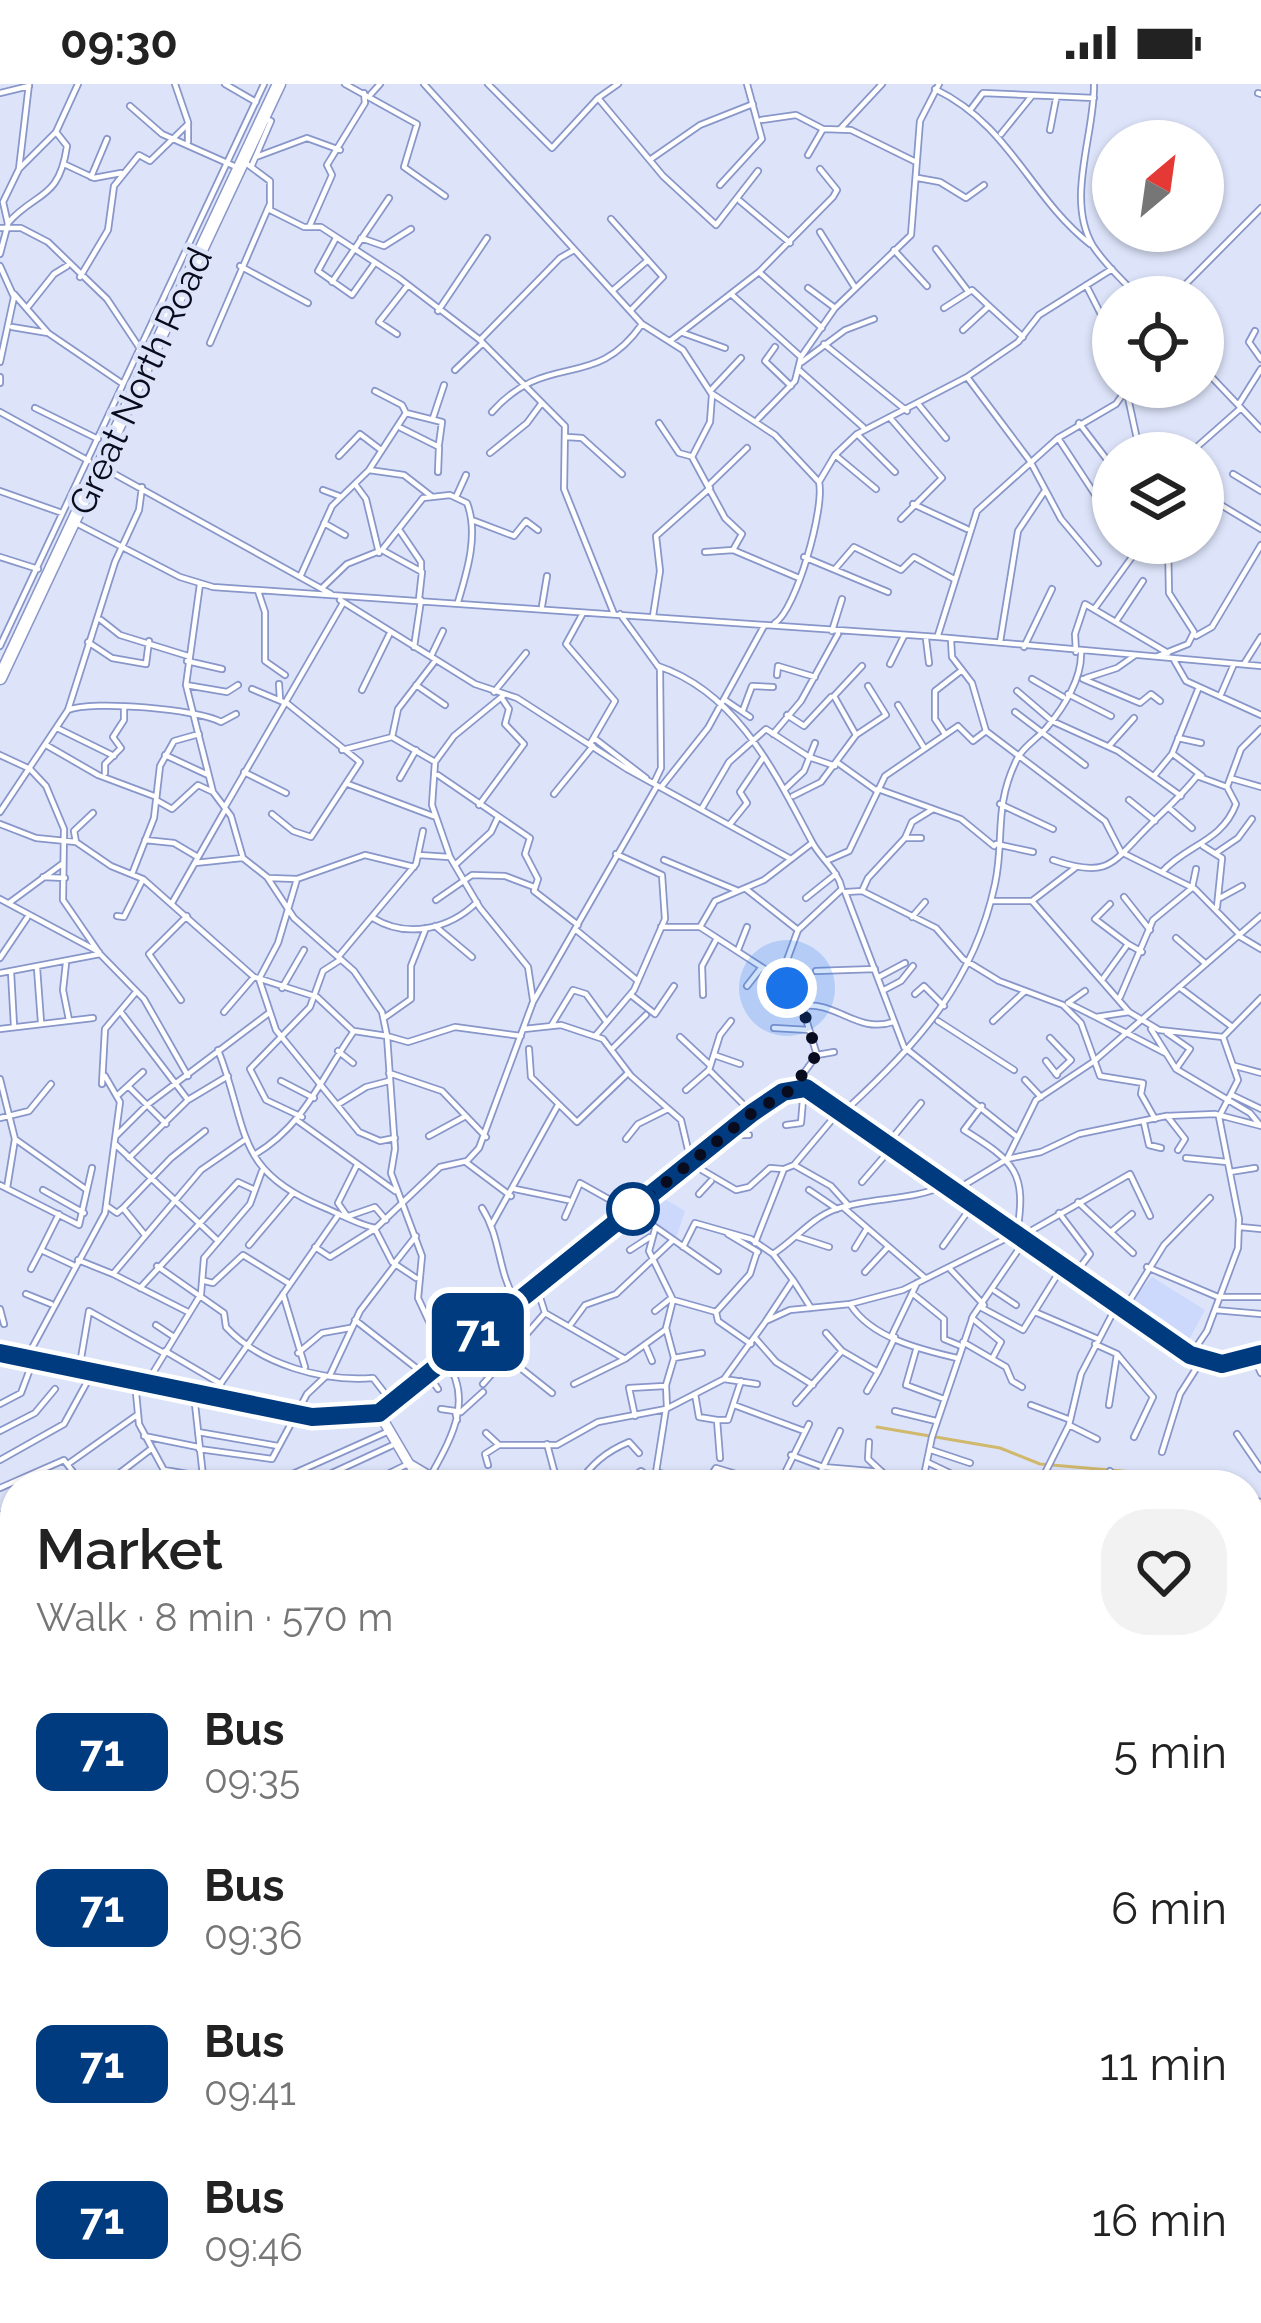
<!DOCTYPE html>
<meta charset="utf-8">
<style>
body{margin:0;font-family:Raleway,sans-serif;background:#f2f2f2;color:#222;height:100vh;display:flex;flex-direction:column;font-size:45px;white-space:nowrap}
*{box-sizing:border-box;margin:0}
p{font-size:39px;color:#767676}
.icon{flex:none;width:66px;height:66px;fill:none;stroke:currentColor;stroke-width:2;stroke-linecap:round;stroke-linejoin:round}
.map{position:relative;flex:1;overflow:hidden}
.details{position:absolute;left:0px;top:1386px;width:1263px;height:855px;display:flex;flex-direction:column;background:#fff;border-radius:48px 48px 0 0;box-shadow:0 3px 9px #0004}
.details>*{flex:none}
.badge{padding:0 24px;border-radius:18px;font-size:42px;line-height:78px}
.needle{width:78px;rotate:29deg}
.fabs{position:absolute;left:1092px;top:36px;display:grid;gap:24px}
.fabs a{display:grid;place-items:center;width:132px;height:132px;border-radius:50%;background:#fff;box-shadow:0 3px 9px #0004;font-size:60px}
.you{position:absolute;width:60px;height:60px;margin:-30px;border:9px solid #fff;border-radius:50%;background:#1a73e8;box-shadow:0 0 0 18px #1a73e833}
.map>.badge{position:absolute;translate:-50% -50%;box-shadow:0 0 0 6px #fff}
.round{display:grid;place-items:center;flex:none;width:126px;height:126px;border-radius:48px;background:#f2f2f2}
.summary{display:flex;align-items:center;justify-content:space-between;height:204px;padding:0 36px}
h1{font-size:57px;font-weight:600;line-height:90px}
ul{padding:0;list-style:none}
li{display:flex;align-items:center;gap:36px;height:156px;padding:0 36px}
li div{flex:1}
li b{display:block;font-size:45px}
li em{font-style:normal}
li .badge{min-width:132px;font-weight:700;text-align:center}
.status{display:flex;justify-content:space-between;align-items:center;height:84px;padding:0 60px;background:#fff;direction:ltr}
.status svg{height:33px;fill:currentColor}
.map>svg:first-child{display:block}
.built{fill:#ccd8fc}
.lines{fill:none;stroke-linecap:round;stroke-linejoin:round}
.stream{stroke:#d0b86c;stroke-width:3}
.street-casing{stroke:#8896c9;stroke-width:8}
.secondary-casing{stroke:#8896c9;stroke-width:12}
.primary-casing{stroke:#8896c9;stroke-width:15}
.street{stroke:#fff;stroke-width:4.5}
.secondary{stroke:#fff;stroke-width:9}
.primary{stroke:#fff;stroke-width:12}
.line-casing{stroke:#fff;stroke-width:27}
.line{stroke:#003b80;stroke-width:18}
.walk{stroke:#080c1e;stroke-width:12;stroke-dasharray:0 21.6}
.stop-dot{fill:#fff;stroke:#003b80;stroke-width:6}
.labels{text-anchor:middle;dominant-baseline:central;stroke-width:9;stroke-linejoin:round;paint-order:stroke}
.street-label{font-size:36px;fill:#080c1e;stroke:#dde4fa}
</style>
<div class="status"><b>09:30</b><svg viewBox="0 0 49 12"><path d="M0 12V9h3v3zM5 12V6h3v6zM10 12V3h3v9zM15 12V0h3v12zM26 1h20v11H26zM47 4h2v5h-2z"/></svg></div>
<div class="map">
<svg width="1261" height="2239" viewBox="0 0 1261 2239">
<rect width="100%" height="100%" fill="#dde4fa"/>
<path class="built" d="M683,1077L681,1090L656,1110L685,1127L675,1157L630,1122Z
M1152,1193L1205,1226L1184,1265L1128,1220Z"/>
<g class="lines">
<path class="stream" d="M877,1343L1000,1364L1040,1380L1133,1388L1148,1401
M1248,1445H1261
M10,1887L15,1878
M1082,2226L1096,2239"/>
<g class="street-casing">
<path id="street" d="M175,0L188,38V58
M225,0L256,18
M345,0L417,40L404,83L445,112
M424,0L642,240L683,266L711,309L775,351L819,398C825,424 796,526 775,539
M488,0L552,64L598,14L663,92L716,141L758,87
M1094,0C1095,50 1065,115 1093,162C1105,181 1124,197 1138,213
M935,5C1010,41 1030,113 1090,160
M0,9L29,2
M1258,9L1261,10
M371,10L380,0
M598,14L618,0
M130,22L162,50L234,82
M971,25L983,9L1094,14
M761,36L796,31L823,45L851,46L916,78
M841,44L882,0
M1050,46L1056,15
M1001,50L1031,13
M808,71L823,45
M256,73L307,54L340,66
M651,75L700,41L753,20
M243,77L270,97V126L304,143H321L399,194L480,256L565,342L564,405L614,530
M64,80L94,94L121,89
M252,81L271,37L265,35
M19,85L56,48L78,0
M91,93L107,55
M918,94L940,98L966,114L984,101
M720,101L762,55L747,0
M740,117L790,159
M611,135L663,193L630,227
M8,139C36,107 59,117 67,62L56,48
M310,141L332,91L327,81L365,19L364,9
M0,144H21L48,158L107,215L141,266
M820,148L854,202
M336,154L318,187L352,211L374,180
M361,154L384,162L411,145
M936,165L968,207
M894,166L927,202
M0,170L8,140L3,118L19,85L29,0
M0,182L14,213L0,278
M240,182L308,219
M759,188L822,244
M80,193L108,146L114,102L139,71L150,77L188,40
M332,198L389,114
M1086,201L1113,254
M808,204L835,224
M612,207L648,176
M14,210L48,249L123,300
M731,210L801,273
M1173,213L1261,124
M27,224L54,190L67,182
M944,224L972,206L989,222
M438,227L487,154
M12,243L48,249
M963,246L989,222L1023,253
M1255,247L1249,258L1261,275
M683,249L725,264
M397,250L379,238L408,201
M480,256L560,174L574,166
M670,257L759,188L833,113L837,106L820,85
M210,259L269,122
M824,260L907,327
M775,263L765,277L791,302
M802,278L845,246L874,235
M1203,284L1261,345
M455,286L482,260
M800,287L863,343
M0,293V299
M967,293L1030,377L1061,435L1098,479
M712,305L741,274
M1127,309L1140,369
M712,311L710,338L692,373L725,434L742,450L733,466L799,494
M1239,320L1261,285
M919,321L946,354
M35,324L98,355
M0,328L89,377
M492,328C548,265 594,309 642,240
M406,329L442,338L439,360
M433,334L444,301
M758,335L795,297L801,273L835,224L911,151L920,37L939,0
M891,335L942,394L901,435
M659,339L679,369L690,372
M1079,339L1108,377
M401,344L439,363L438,388
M857,350L895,388
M567,353L582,354L622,390
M1058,354L1113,438
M490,369L527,339L541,320
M1190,369L1241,324
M835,371L876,405
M339,372L360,350L381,366
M100,382L331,510
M369,386L406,329L402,321L375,307
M1233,390L1261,407
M819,398L835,371L857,350L967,293L1018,258L1039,231L1112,185
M355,400L366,415L379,469
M710,400L747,364
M1203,401L1221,421L1261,445
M323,406L339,412
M0,407L62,429
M456,413L466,391
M913,420L967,445
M472,436L514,452L526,437L538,446
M74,438L180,493L213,503L938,553L1261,582
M324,439L345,451
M400,447L421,478V488
M382,466L422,488L419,515
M705,468L733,466
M0,473L38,485
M804,473L888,508
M835,485L854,463L901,486L914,473L954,495
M300,493L332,422L369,386L404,391L431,412
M200,500L186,601L213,708L231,732L243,774L267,793L294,834L354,887L382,928L387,952L408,958L455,943L521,952
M322,504L347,480L382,466L423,414L450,411L467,419C479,450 467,488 458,518
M258,507L265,528V577L285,591
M340,516L475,600L517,614L627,685L789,774
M542,522L547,492
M1095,524L1132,473
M583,529L566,560L615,617L590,660
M620,530L660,585L661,684L654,699
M653,532L660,487L656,452L710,404
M101,536L120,551L188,572
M1117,536L1143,497
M832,547L842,515
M938,551L977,427L1058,354L1116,320L1128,303
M1196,552L1212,543L1261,461
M926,555L929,579
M951,556L952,573L972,599L986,647L1105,737L1121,768L1195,805L1240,851
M88,558L112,574L146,580L149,557
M1000,558L1018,447L1044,408
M0,562L264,0
M414,563L421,516
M1024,563L1052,505
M1076,568L1075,550L1085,520L1168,569
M431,572L443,547
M1158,572L1188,560L1194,548L1169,509L1168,459
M1174,576L1186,597L1261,631
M187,577L222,585
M890,580L904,552
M1244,580L1261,553
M658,582C738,609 775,689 812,758C821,775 838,786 842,805
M777,591L778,582L815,593
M1086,594L1117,584L1134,572
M1032,595L1063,613
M1083,595L1140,619L1151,610L1160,617
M279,600L280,615
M186,601L227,608L238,601
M416,601L445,621
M252,605L288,620L360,678L311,753L293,747L272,730
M362,606L389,551
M1017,607L1052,637L1118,667L1181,712
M494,608L526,569
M1068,610L1111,632
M1221,610L1234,580
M504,611L454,652L435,678L432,721L450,773L480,824L528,883L533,916
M725,616L750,633
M898,621L923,662
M68,626C92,616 198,625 221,638L236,630
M743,626L752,602L773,603
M1015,628L1085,681
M787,631L804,642L831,613
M57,644L114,672
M773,650L801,617L838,550
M945,650L935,635V607L962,586
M856,651L834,612L862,582
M392,653L398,625L435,577
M594,654L646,694
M1178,654L1201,659
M46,661L98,691L154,712
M1109,662L1134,634
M342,666L392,653L435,678
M1173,670L1202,692
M0,671L30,685L46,702L64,745L63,816L100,870L144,915L188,992
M165,671L208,691
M838,679L877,707
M244,688L286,709
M105,689V680L121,664L113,653L124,636V624
M438,691L530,754L525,770L538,795L534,807L578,841
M1154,692L1172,670L1199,603
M400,694L416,666
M1233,695L1261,703
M348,700L433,732
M662,702L708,644L764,542
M1227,703L1241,665L1261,645
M785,705L804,687L815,659
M878,705L961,735L994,762
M554,710L593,662
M793,712L821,698L856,651L886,631L868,602
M156,716L172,725L198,701L213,708
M1129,716L1155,737
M1000,720L1053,745
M226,721L343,519
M479,721L524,660L505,640L509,625L503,616
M702,724L729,678L766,645L809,673L835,682
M1169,724L1192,744
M0,728L68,626L115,478L139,426L142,403
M0,740L36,754L76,758L111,782L143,795L254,893L317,913L352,946
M730,740L747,719L740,708L763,674
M905,754L912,738L933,725
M145,756L174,759L196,772
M76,758L74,747L93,729
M996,760L1033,768
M1203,762L1222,774L1217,823
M1216,769L1238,754L1252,735
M419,771L449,773
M664,776L736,806
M1053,776C1111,796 1113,777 1150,741C1167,724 1183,710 1197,692L1227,703L1236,720C1222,758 1186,761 1162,788
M826,777L849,767L885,692L958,642L973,657L986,647
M195,779L242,774
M455,781L491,748L498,733
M132,790L154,734L160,682L174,657L199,650
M43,793L65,794
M269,794L297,795L365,771L414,783
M297,795L278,859L259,895L276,946L359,1048L380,1057L395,1054
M746,805L798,846
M862,807L936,844L963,875L999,897L1063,921L1081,939L1100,992L1143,999L1141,1010L1155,1035
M845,808L904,963L1016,1052
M847,808L862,807L868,794L905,754H921
M1124,813L1150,846
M806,814L836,790
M1220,814L1242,802
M0,815L99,868
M436,816L472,791L505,792L534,803
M992,817H1032L1075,784
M1032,817L1129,928
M9,819L62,780
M172,819L225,726
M1110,820L1095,835L1128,860
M117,832L124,833L143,795
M912,833L925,818
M373,834C407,855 450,845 477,818
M435,842L472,873
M661,843H700L715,817L764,796L812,759
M700,843L780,895L802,922L817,971L792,1005
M575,845L638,897
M1239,852L1261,865
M1176,854L1206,880
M738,866L747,843
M339,872L416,780L423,747
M0,874L27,834
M66,879L63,906L69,936
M37,884L41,938
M816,887L875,885
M11,888L14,942
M0,889L100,870
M879,893L905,879
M780,895L798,846L842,805
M1102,896L1128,860L1142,868
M747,902L761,884
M1179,903L1231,942
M282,904L304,866
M884,906L901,897L913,882
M915,910L924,902L944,922
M631,911L655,930L674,902
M703,911L702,882L716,856
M1120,913L1153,836L1192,804L1196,785
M181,916L149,870L187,832
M1068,919L1096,933L1129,928L1159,946L1223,953L1261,914
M1068,919L1085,907
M802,922C837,917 857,950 893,938
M120,927L188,1016
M224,928L254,893
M1096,933L1165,969
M384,934L411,915V882L426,844
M731,937L720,951L709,986L752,1029
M938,937L1014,986
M993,937L1024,908
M551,942L573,906L586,910L605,936
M774,944L809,946
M0,945L93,934
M524,945L561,941L603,955L631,992L681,1036L690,1074
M1151,945L1176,985L1250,1029L1260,1041
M1167,949L1190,965L1176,985
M596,951L634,906L665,835L662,791L616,770
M680,953L710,981
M1050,954L1071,976L1056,990
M529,965L531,993L577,1038L628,989
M612,965L646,931
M218,966C249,1044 233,1086 323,1123C340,1130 358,1141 376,1144L440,1083L467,1077L479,1064L533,918L657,702
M338,967L353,979
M714,971L740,980
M817,971L834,968
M1046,977L1057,991
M1235,982L1261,989
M389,989L442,1007L486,1053
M0,995L15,1055L7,1104
M1025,996L1041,1013
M281,997L314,1014
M102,1000L105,945L136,908
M129,1003L166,1040
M686,1006L709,986
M118,1011L143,988
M1232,1011L1261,1025
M337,1021L366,1003L389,997
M847,1025C919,958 974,898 995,800C1005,754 993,724 1017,675C1024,661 1039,654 1048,642C1064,623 1082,594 1081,569
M1167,1032L1185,1055L1178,1066
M302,1033L266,1016L250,985L310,923L323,887L340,876
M0,1034L29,1027L51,1000
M298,1037L395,1107
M1144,1039L1149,1061L1161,1064
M786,1041L801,1039L804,1004
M725,1051H749
M116,1052L147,1021L269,929
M429,1052L464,1033
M15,1055L87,1106
M626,1055L638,1040L668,1025
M889,1058L921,1019
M115,1060L216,1155
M254,1071C305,1041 321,994 354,947L387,952L395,1065L391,1089L422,1172L418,1214L446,1274
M129,1074L188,1016L228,992
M1186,1074L1227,1078
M1007,1075L1036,1016L1093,978L1261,832
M467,1079L511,1112
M690,1079L736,1106L749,1103L770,1084L782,1085
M794,1081L841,1025
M1230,1088L1255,1084
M862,1098L894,1061
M0,1101L79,1141L92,1084
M515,1105L568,1116
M43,1106L84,1129
M809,1106L837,1125
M956,1106L1007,1075L1041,1068L1079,1050L1166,1032L1215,1030L1261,1042
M699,1110L711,1097
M1078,1118L1133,1169
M107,1122L117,1129L123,1124L145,1151
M123,1124L171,1074L205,1047
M482,1124C501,1154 497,1184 515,1216
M844,1124L925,1194
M631,1126L718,1187
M1059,1129L1090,1170L1075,1190
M59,1130L41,1166L73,1181
M347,1132L338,1119L357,1081
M346,1133L375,1123L386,1136
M565,1133L580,1099L630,1127
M492,1140L558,1021
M1240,1143L1261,1145
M375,1145L392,1178L416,1194
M655,1145L649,1167L673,1216L666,1244L674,1274L666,1301L667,1324
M1112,1147L1132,1130
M728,1150L758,1168
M1022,1152L1130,1090L1150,1132
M798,1153L829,1163
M755,1159L784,1085L794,1081L831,1102L849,1122
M249,1161L293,1109
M943,1162L974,1119
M315,1163L330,1173L376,1144
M683,1163L695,1139L751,1155L773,1170
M855,1164L866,1146
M630,1166L650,1153
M78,1176L113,1190L201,1086L246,1055
M394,1180L416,1152
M157,1182L224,1229L226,1243C261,1281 324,1298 373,1294L390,1316
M1147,1183L1218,1213H1261
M31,1185L41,1166
M951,1186L984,1221
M865,1188L888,1163
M113,1190L188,1228
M793,1196L811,1224
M205,1197L213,1199L243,1171L290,1200
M536,1201L545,1229L625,1275L665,1246
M140,1204L238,1098L255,1106
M995,1207L1016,1221
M912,1209L944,1235V1255L961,1262
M26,1210L51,1220
M283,1210L305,1283
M462,1210L487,1241
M850,1220C871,1254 922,1266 957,1274
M982,1224L1023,1246L1061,1185
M1125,1224L1164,1161L1210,1114
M0,1225L4,1240
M1215,1226L1261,1230
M655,1227L670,1215L716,1228L718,1237L751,1260
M716,1228L750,1190L757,1168
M1035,1228L1098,1255
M972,1234L1001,1258L992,1275
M355,1236L424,1290
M766,1237L793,1196L773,1170C795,1156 811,1134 836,1125C874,1112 911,1118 948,1100
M571,1240L585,1221L616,1210L672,1157
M156,1241L174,1253
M480,1246L515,1268
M826,1249L842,1267
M892,1251L917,1199
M755,1254L776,1278L813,1301
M963,1258L1006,1283L1012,1297L1022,1303
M1095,1260L1117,1270L1153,1313L1134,1353
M646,1263L652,1277
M916,1266L906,1301L944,1315
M165,1267L221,1300
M298,1269L322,1249L350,1244
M1190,1272L1207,1247L1238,1164L1239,1135L1219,1033L1238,996L1223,953
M1253,1272L1261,1289
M674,1274L702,1269
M26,1275L105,1129L120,1018L105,992
M509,1275L552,1309
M79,1286L89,1227L162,1268
M330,1291L360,1227L395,1181
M430,1293L438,1305
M724,1295L757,1300
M148,1297L201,1210L204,1174L250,1120L262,1087
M135,1298L139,1340L172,1401
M483,1300L545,1229
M574,1300L625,1275
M867,1307L878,1288
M695,1310L699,1333L717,1336L720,1374
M194,1311L204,1401
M212,1312L339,1130
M796,1319L842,1267L878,1288L895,1253
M0,1320L21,1309L33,1277
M734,1321L804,1347
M1031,1321L1068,1335
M1109,1321L1117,1270
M441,1325L455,1327L457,1336
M895,1327L936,1337
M461,1328L483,1308
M635,1332L629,1304L665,1302
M717,1336H728L741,1297
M1069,1341L1081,1290L1118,1219
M0,1347L35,1329L55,1305
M840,1347L823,1383L882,1388
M198,1348L278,1362
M486,1349L499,1361H557L598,1338L666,1325L724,1295L766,1237L790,1226L850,1220L903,1206L1017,1149C1027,1088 1015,1078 964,1046L982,1022
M1237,1350L1261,1385
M144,1352L198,1363
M869,1358L868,1375L896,1401
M547,1360L558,1401
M199,1365L272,1375L307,1310L326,1292
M931,1366L970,1379
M1162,1368L1180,1310L1201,1277
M791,1371L823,1383L815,1401
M0,1376L64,1340L92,1289
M929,1379L975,1401
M68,1380L137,1331
M488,1381L485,1370L499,1361
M164,1386L200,1392
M657,1388L699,1401
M431,1391C452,1353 474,1315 445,1275
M202,1395L245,1401
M1226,1395L1231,1401
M781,1397L793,1401
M627,1398L641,1387L655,1398
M68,1401L79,1395
M104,1401L151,1365
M268,1401L389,1347
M306,1401L393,1361
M365,1401L408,1380
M524,1401L537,1395
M577,1401C592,1380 605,1368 629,1358L639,1369
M654,1401L666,1325
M705,1401L716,1384L773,1401
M779,1401L809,1340
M922,1401L932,1353L973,1232L1025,1156
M1039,1401L1069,1341L1097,1355
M1075,1401L1076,1400
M1103,1401L1110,1387
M0,1404L64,1376L83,1401
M1248,1415L1261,1418
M0,1431L15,1425
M0,1459L15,1488
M0,1459L15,1451
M1248,1510L1261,1518
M0,1521L15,1514
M0,1541L15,1534
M1248,1545L1259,1551
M9,1566L15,1563
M1248,1577L1261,1546
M0,1637L15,1631
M0,1659L15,1653
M1248,1663L1261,1668
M0,1685L15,1679
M0,1713L15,1707
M1248,1717L1261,1708
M0,1744L15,1737
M1248,1754L1261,1766
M1248,1795L1261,1807
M3,1851L15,1844
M0,2034L15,2033
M1248,2034L1261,2050
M1248,2068L1261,2055
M0,2074L15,2072
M1248,2083L1261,2097
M0,2107L15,2106
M1248,2124L1261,2139
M0,2148L15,2146
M0,2181L15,2179
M0,2220L15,2218
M197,2226L210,2239
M330,2226L338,2239
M466,2226L473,2239
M597,2226L619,2239
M659,2226L669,2239
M955,2226L968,2239
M979,2226L989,2239
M924,2229L933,2239
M144,2236L149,2226
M163,2239L174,2226
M241,2239L252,2226
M295,2239L309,2226
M760,2239L763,2226
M784,2239L792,2226
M837,2239L856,2226
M904,2239L905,2238"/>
</g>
<g class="secondary-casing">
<path id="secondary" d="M0,1269L312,1333L379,1329L752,1029C791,1003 806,1000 845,1027L1190,1272L1222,1280L1261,1270
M379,1329L409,1380L444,1401
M412,1384L422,1401
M0,1827L15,1950
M1248,1837L1261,1849
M1248,2202L1261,2201
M48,2226L50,2239
M830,2226L837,2239
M511,2239L558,2226
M1012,2239L1037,2226"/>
</g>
<g class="primary-casing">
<path id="primary" d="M0,594L279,0"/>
</g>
<use href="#street" class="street"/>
<use href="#secondary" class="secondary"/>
<use href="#primary" class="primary"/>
</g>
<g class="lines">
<g class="line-casing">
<path id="line" d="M0,1269L312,1333L379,1329L752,1029L783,1008L806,1004L1190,1271L1222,1280L1261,1270"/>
</g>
<use href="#line" class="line"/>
<path class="walk" d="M633,1125L752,1029L792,1005L817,970L802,922L787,904"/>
</g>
<circle class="stop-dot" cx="633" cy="1125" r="24"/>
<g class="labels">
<g class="street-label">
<text transform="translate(140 297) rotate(-65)">Great North Road</text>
</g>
</g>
</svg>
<div class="fabs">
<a><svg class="needle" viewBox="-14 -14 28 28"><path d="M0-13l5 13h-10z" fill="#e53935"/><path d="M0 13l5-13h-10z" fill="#767676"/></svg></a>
<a><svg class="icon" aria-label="locate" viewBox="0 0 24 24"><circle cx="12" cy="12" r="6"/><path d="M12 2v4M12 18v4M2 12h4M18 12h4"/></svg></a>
<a><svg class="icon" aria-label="layers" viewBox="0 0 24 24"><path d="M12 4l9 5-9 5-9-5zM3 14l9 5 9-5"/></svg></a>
</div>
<div class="you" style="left:787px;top:904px"></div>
<b class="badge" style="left:478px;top:1248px;background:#003b80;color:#fff">71</b>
<section class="details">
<div class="summary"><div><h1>Market</h1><p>Walk · 8 min · 570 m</p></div><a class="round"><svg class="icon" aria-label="heart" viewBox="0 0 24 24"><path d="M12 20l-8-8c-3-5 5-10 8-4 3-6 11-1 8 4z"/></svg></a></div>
<ul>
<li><span class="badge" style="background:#003b80;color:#fff">71</span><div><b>Bus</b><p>09:35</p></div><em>5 min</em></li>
<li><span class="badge" style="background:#003b80;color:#fff">71</span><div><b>Bus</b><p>09:36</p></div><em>6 min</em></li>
<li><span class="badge" style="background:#003b80;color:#fff">71</span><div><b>Bus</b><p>09:41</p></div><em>11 min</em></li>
<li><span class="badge" style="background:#003b80;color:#fff">71</span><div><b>Bus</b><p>09:46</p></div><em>16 min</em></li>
</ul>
</section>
</div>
